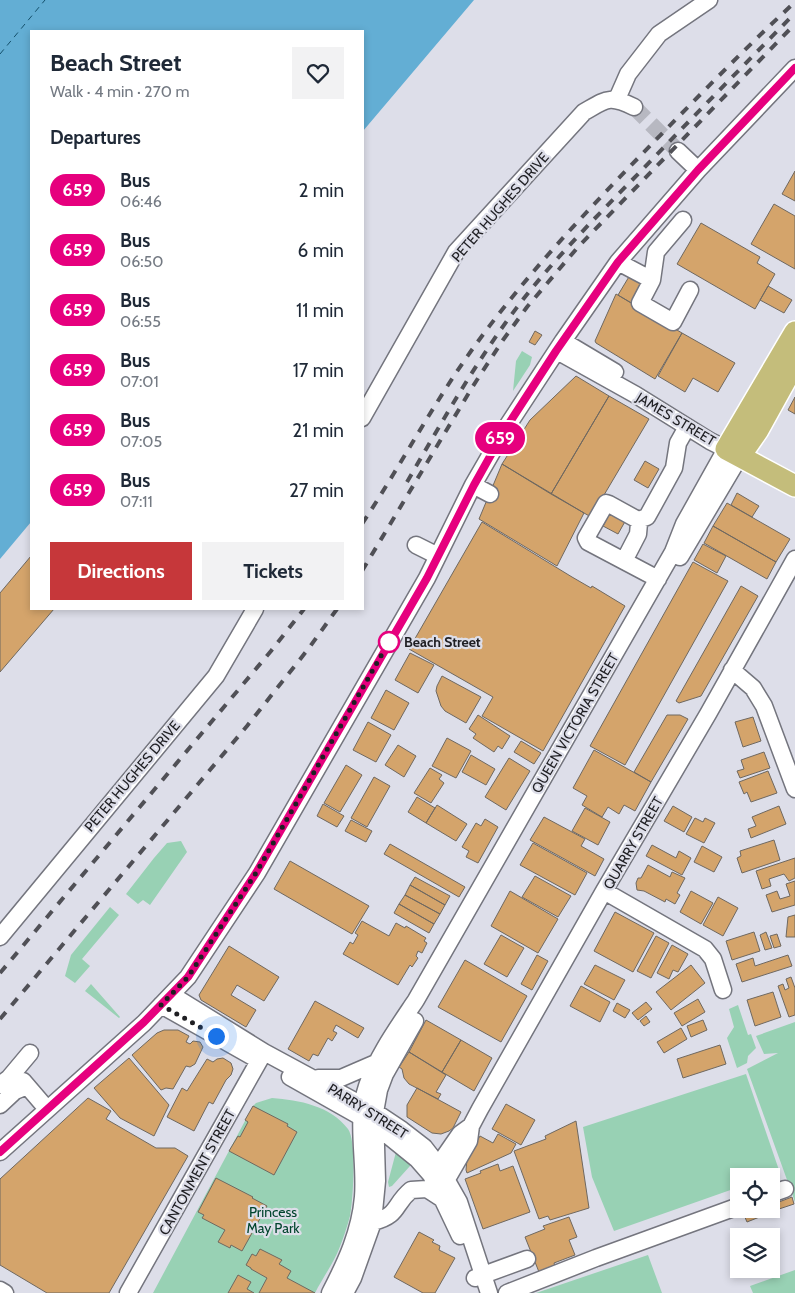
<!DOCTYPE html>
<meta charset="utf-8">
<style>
body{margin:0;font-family:Cabin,sans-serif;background:#f2f2f3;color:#1f2937;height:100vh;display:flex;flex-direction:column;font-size:19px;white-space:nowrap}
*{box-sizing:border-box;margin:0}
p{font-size:16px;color:#747a83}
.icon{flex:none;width:28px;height:28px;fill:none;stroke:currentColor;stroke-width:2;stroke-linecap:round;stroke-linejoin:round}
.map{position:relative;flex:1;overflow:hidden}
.details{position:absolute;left:30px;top:30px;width:334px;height:580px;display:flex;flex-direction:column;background:#fff;border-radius:0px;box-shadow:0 2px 8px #0003}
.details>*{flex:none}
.badge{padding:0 10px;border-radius:16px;font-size:18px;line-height:32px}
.buttons{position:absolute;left:730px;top:1168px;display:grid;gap:10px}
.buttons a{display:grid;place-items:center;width:50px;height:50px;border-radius:0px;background:#fff;box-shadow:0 2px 8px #0003;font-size:25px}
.you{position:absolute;width:25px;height:25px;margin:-12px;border:4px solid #fff;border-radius:50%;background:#1a73e8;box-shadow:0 0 0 8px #1a73e833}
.map>.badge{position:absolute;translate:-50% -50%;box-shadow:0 0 0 2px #fff}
h2{padding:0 20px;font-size:19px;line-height:45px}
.round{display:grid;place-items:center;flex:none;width:52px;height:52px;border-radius:0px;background:#f2f2f3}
.overview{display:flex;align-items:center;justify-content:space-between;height:85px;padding:0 20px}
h1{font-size:24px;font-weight:700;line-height:38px}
.button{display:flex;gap:10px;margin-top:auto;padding:10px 20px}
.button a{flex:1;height:58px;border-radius:0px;background:#c6373a;color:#fff;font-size:20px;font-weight:700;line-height:58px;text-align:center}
.button a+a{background:#f2f2f3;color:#1f2937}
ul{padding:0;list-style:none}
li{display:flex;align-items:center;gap:15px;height:60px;padding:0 20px}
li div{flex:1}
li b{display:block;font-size:19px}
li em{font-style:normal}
li .badge{min-width:55px;font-weight:700;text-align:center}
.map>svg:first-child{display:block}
.green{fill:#98d1b4}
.water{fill:#63aed4}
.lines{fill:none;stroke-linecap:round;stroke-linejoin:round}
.ferry{stroke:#14506b;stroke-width:1;stroke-dasharray:6 5;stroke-linecap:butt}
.building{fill:#d4a46b;stroke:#6f6860}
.minor-tunnel{stroke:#b7b8c1;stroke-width:16;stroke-dasharray:16 8;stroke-linecap:butt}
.minor-casing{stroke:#74757e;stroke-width:19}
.major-casing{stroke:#fff;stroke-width:24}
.minor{stroke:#fff;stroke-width:16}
.major{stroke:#c4bd7b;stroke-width:21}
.rail{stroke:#505056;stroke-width:4;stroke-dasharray:9 9;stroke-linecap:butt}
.line-casing{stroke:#fff;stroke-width:11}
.line{stroke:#e6007e;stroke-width:8}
.walk{stroke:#1f1f23;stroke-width:5;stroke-dasharray:0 9}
.stop-dot{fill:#fff;stroke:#e6007e;stroke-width:2.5}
.labels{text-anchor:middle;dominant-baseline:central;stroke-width:4.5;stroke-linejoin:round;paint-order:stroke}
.street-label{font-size:14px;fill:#1f1f23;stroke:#dddee9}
.stop-label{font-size:14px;font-weight:bold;fill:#1f1f23;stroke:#dddee9;text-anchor:start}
.park-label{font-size:14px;fill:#01442d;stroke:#dddee9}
</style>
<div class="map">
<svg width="795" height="1293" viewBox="0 0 795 1293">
<rect width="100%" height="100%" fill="#dddee9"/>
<path class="green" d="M522,351L532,357L530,365L513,391L516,361Z
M181,841L187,852L150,905L143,900L138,904L126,894L154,858L167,843Z
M110,907L119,915L82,959L90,966L75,983L65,976L71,955Z
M91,984L120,1017L119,1018L85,991Z
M738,1005L748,1035L751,1034L756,1048L748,1056L747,1063L737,1068L727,1038L734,1027L729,1009Z
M795,1022V1202L747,1069L778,1053L764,1054L756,1036Z
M746,1074L780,1173L770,1176H739V1187L614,1231L592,1177L583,1127Z
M272,1098C299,1100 331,1106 348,1129C357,1141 353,1201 350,1216C347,1227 343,1239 339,1249C333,1264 322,1279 315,1293H153L253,1106L256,1103Z
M396,1152L410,1162V1166L392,1186L389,1187L388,1182Z
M648,1255L662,1293H536Z
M795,1270V1293H753L750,1286Z"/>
<path class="water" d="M0,0H474L363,131L362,31H31V522L0,559Z"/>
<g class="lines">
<path class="ferry" d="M0,54L45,0"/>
</g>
<path class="building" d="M795,171V201L782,194Z
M774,204L795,216V269L751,244Z
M701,223L760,257L757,263L775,274L755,309L677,264Z
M630,275L644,283L633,304L618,295Z
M768,286L792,300L784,313L760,300Z
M616,294L682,333L655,379L596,343L595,341Z
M535,331L542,335L535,345L529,342Z
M682,333L735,363L718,392L693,378L685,392L658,376Z
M576,376L609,396L551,494L502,464L530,420Z
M609,396L649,419L591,517L551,494Z
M795,397V414L788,410Z
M645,461L659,469L648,488L634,480Z
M502,464L584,513L557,566L479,519Z
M737,493L759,506L752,517L731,505Z
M727,503L790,539L776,562L713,526Z
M612,509L627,518L618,534L603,526Z
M482,522L572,577L591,588L592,586L625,606L543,751L482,716L493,697L409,649Z
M713,526L776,562L767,579L704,543Z
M703,544L726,556L717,573L694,560Z
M31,556V609H54L0,672V593Z
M693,562L728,581L625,765L590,746Z
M741,586L758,596L701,696L679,703L676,701Z
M410,653L434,665L418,693L395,680Z
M442,676L481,697L466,723L445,711L441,706L436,691L437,686Z
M386,690L409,703L394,730L371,718Z
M478,715L510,736L502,749L498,746L494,752L473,738L476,734L469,729Z
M667,715H680L688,719L651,782L634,772Z
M753,717L761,741L743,747L735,722Z
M368,722L391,735L376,762L353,750Z
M447,738L471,751L456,778L432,766Z
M521,741L541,753L534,764L514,752Z
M398,745L416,756L404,777L385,765Z
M594,750L651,782L635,811L624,805L619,814L608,807L602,817L582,805L587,796L573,788Z
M764,752L770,768L740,778L737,771L744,769L741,760Z
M471,755L495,769L486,785L462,772Z
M509,758L530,771L506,810L485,797Z
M346,765L362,775L340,812L324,803Z
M430,768L442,775L439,779L444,783L431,803L414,793Z
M768,771L777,793L751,802L747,792L744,794L739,782Z
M374,777L390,786L367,827L351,818Z
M417,797L435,808L426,823L408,812Z
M323,804L344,816L337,827L317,816Z
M437,805L467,824L456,841L426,823Z
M673,806L692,817L684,832L664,821Z
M779,806L786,824L751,838L748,829L756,826L752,817Z
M585,808L610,822L598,845L572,831Z
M544,817L585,839L581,846L604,859L595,876L530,840Z
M695,818L703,822L705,818L715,823L704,843L686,834Z
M485,819L498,827L478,863L466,857L469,851L462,847L476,823L481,826Z
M351,820L372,831L366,842L345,831Z
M774,840L780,860L742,873L737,858L741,856L740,851Z
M533,843L587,873L575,895L520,865Z
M390,844L465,887L459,897L384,854Z
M652,845L676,858L679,851L691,858L682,875L646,856Z
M702,846L722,857L714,872L694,862Z
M795,858V878L789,881L784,874L769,879L771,886L762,889L756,871Z
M290,861L369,906L352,934L274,889Z
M648,865L670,877L672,872L685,878L677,893L680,895L675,904L666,899L665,902L644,891L637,890L636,883L638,878H641Z
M535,876L571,896L558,917L522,897Z
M415,877L450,896L445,905L410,885Z
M795,881V905L772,912L766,895L777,891L780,899L790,896L786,884Z
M410,885L445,905L440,914L405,895Z
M510,891L558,919L538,953L491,926Z
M691,891L713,903L701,924L680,912Z
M405,895L440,914L434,924L399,904Z
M718,897L738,908L723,936L703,925Z
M399,904L434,924L429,933L394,913Z
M615,912L654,933L633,972L594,951Z
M795,915V937H786L788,917Z
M362,921L389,936L396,923L405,928L406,926L426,938L424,941L427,943L422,953L418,951L416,956L418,958L412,967L410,965L398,985L343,954L350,942L353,944L358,935L355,933Z
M754,932L760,951L732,960L726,941Z
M766,932L772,948L765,950L760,935Z
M777,934L781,946L774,948L770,936Z
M501,935L524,948L507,977L484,964Z
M656,936L669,943L651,978L637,971Z
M672,945L688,954L678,972L673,970L669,979L657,973Z
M229,946L279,977L264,1001L237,985L231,995L256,1010L246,1027L201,1000L199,995Z
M537,955L548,961L532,990L521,984Z
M788,955L792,966L742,982L736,964L753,958L755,966Z
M465,960L527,996L501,1042L438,1007Z
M595,965L625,980L614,1000L584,984Z
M691,965L705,983L671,1010L656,992Z
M791,977L795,988V1015L789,1017L778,986L783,984L785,990L789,988L786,979Z
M581,986L610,1002L600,1022L570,1006Z
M773,992L781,1017L755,1026L747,1000Z
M698,999L705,1012L682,1026L674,1013Z
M315,1001L364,1028L358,1038L336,1025L333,1031L337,1033L332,1041L328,1038L318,1056L313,1054L309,1061L288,1049Z
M646,1002L652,1009L638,1020L632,1013Z
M617,1003L630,1010L625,1018L613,1011Z
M646,1016L650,1022L644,1026L640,1021Z
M426,1020L461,1040L442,1072L409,1052Z
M703,1020L707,1030L691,1037L687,1026Z
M681,1028L687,1039L664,1053L657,1042Z
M164,1030H178L189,1036L186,1042L190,1044L193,1041L200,1042L203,1047L195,1064L190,1067L186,1066L173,1089L166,1088L161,1090L132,1055L157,1033Z
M461,1040L492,1058L474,1091L442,1072Z
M720,1045L726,1064L683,1078L677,1059Z
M409,1052L446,1075L436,1092L441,1094L438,1099L409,1084L404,1078L402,1069L399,1067Z
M129,1058L169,1105L154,1136L120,1118L94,1088Z
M223,1058L231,1063L233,1069L231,1075L226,1080L213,1104L209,1102L194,1131L167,1117L182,1088L187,1091L207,1059L213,1062L217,1059Z
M417,1088L461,1112L453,1128L449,1131L441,1134L432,1133L407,1117V1105Z
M88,1098L111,1111L106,1119L156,1148H175L188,1156L109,1293H47L0,1265V1179Z
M506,1104L535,1120L521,1145L492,1129Z
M253,1106L288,1124L287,1126L297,1132L274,1175L229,1151L238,1136L240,1137L248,1122L245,1120Z
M576,1121L589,1208L550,1220L548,1216L539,1219L514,1151L546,1139L545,1136Z
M498,1134L516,1144L511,1153L467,1173L466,1170L467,1159L480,1136L493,1143Z
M498,1164L500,1171L513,1166L530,1212L483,1229L465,1179L481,1173L480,1171Z
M216,1178L253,1197L252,1198L267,1206L242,1251L231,1245L230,1248L218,1242L225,1230L202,1218L204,1215L198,1212Z
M792,1197L794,1204L773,1211L771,1205Z
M760,1209H765L767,1214L747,1222L744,1215Z
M569,1217L577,1237L569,1240L575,1255L554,1263L555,1266L539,1272L525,1237L545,1229L543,1226Z
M419,1232L434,1240L432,1242L440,1246L439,1250L455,1258L435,1293H423L394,1277Z
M260,1249L282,1260L279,1264L291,1271L287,1278L315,1293H259L267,1278L251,1269V1268L246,1265L252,1254L256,1256Z
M238,1275L251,1282L247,1289L254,1293H228Z"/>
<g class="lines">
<path class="minor-tunnel" d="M634,107L678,151"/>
<g class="minor-casing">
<path id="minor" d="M617,99L628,74L659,34L709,0
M678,151L698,170
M618,262L652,280L640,303L673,322L690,290
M652,280L656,252L683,220
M563,341L615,372
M362,418L456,252L584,112C607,99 609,95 634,107
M473,485L490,494
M416,545L438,556
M680,557L740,456
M624,561L638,534L639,523L636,519
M658,579L588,542L586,538L606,503L609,504L638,520L647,517L674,468L678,443L687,427
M732,670L753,688L764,706L795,789
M604,891L705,949L713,959L723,990
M0,937L216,676L255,609
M172,995L264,1052L375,1112L402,1130L424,1147L438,1165L459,1202L489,1293
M161,1005L253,1057
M290,1077L375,1125L417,1159L431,1175L460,1236
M9,1078L30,1053
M318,1078H341L378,1062
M0,1085L9,1078L23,1081L47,1109
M0,1105L15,1091L27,1086
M0,1152L144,1023L188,977L257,873L427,578L473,485L506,428L563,341L618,262L698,170L795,68
M433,1173L460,1134L471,1126
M439,1189L447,1179L469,1141L471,1126L480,1109L604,891L708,714L795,559
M771,1194L785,1189
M373,1222C400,1215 393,1205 411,1190L427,1189L444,1200
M475,1278L527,1259
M0,1290L5,1293
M128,1293L264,1052
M330,1293C346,1262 360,1232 363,1197C366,1161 355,1121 367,1086C377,1056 398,1027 416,1000L673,552L684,524L726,449L710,441L636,395L557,351
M345,1293L353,1278L373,1222L377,1181L375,1112L379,1090L385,1074L415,1021
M507,1293L596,1258L739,1206"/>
</g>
<g class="major-casing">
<path id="major" d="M795,332L726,449L795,486
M740,456L758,430L795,363"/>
</g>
<use href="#minor" class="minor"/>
<use href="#major" class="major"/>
<path class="rail" d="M407,482C443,420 478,358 521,302C557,256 598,215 639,173C691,119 743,66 795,13
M362,524C403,462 437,396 482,336C530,271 586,212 642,154C692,103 742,51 795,2
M362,571L473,386L503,340L527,307L578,247L795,24
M0,973L271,651L304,609
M0,1019L247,726L309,648L337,609"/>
</g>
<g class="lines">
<g class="line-casing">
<path id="line" d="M0,1152L144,1022L188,977L256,873L427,578L474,485L506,428L556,351L618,262L698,170L795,68"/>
</g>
<use href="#line" class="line"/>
<path class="walk" d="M216,1036L161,1005L188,977L256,873L389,642"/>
</g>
<circle class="stop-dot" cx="389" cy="642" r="10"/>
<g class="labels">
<g class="street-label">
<text transform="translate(500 207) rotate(-49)">PETER HUGHES DRIVE</text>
<text transform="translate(676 419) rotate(31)">JAMES STREET</text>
<text transform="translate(575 723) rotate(-60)">QUEEN VICTORIA STREET</text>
<text transform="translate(132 776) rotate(-50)">PETER HUGHES DRIVE</text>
<text transform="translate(633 843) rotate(-60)">QUARRY STREET</text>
<text transform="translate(368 1111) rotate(32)">PARRY STREET</text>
<text transform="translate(197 1172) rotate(-61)">CANTONMENT STREET</text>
</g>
<g class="stop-label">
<text x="404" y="642">Beach Street</text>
</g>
<g class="park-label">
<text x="273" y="1212">Princess<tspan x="273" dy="16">May Park</tspan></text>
</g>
</g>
</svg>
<div class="buttons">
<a><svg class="icon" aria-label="locate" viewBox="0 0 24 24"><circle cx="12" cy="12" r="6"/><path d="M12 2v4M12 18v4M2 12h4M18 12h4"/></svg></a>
<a><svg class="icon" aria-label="layers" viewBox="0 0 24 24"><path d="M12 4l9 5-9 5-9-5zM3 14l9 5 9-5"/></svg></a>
</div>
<div class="you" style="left:216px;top:1036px"></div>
<b class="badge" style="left:500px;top:438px;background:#e6007e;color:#fff">659</b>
<section class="details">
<div class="overview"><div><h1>Beach Street</h1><p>Walk · 4 min · 270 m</p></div><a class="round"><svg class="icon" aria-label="heart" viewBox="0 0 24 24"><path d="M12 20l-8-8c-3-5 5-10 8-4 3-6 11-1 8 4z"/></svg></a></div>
<h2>Departures</h2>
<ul>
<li><span class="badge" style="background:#e6007e;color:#fff">659</span><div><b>Bus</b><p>06:46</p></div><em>2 min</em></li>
<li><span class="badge" style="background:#e6007e;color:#fff">659</span><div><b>Bus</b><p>06:50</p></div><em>6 min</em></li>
<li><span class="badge" style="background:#e6007e;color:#fff">659</span><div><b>Bus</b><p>06:55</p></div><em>11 min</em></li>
<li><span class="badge" style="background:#e6007e;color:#fff">659</span><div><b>Bus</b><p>07:01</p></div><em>17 min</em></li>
<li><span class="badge" style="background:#e6007e;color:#fff">659</span><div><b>Bus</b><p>07:05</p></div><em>21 min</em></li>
<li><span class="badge" style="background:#e6007e;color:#fff">659</span><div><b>Bus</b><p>07:11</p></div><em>27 min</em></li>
</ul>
<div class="button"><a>Directions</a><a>Tickets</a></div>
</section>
</div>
